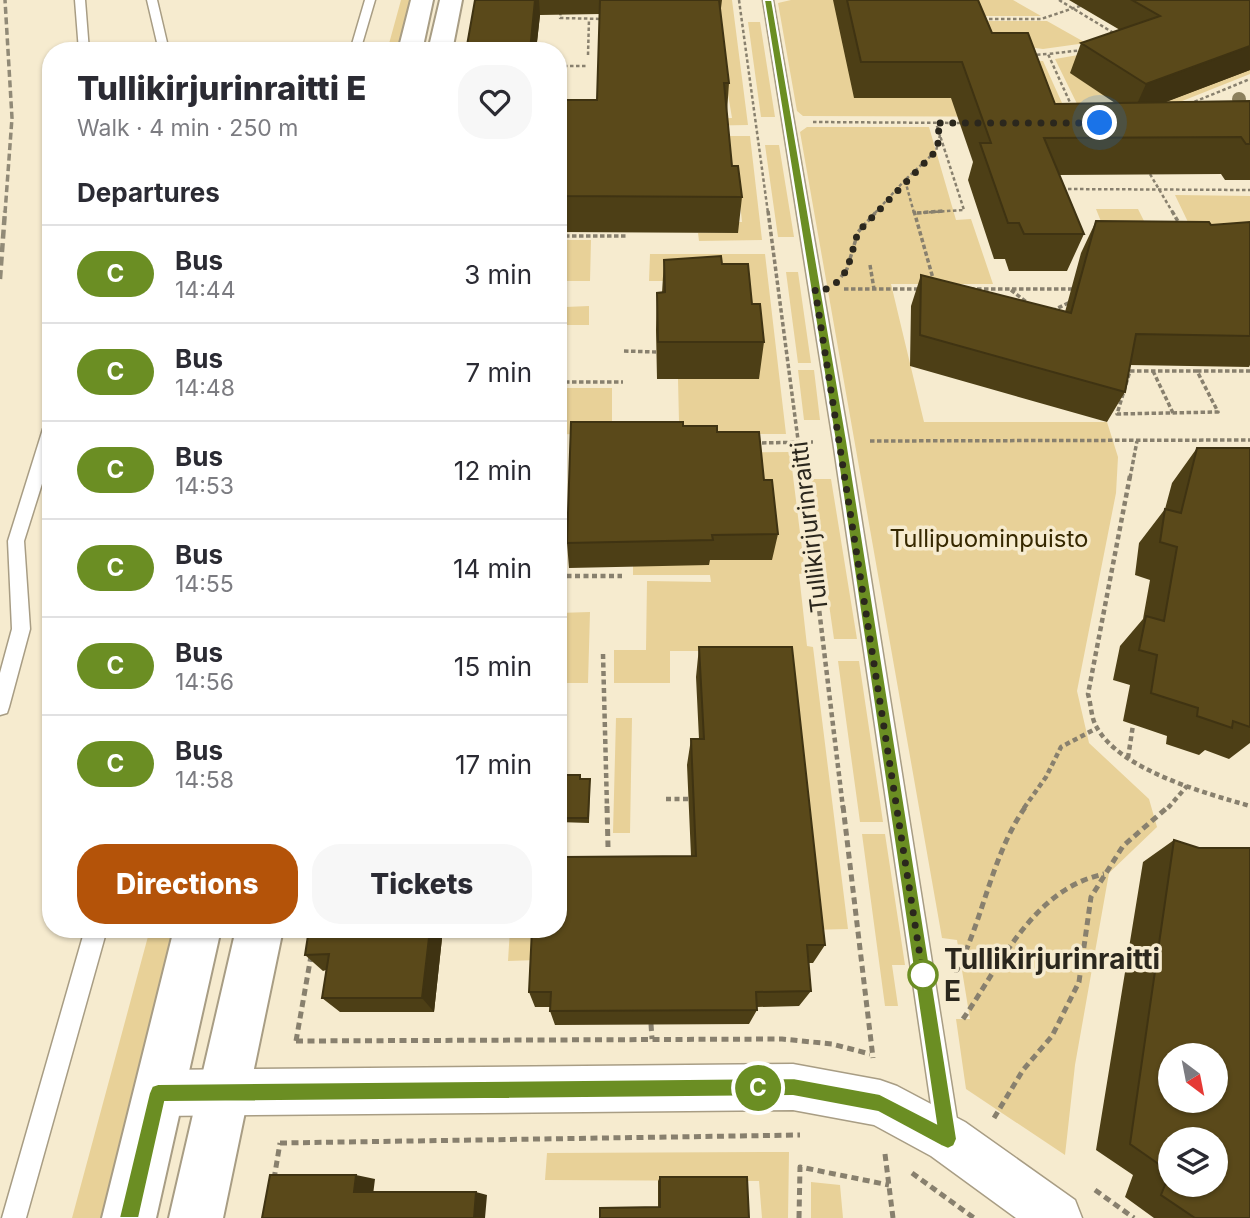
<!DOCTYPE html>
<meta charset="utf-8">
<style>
body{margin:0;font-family:Inter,sans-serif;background:#f7f7f7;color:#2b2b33;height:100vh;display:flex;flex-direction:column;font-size:26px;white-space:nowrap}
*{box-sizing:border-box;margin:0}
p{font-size:23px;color:#7c7c81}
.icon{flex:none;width:38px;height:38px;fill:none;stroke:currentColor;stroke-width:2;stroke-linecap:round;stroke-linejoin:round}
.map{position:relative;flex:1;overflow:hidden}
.panel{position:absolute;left:42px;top:42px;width:525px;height:896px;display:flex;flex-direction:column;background:#fff;border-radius:28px;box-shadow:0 2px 5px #0004}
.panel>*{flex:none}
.badge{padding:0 14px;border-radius:23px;font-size:24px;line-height:46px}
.needle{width:46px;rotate:148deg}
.tools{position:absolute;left:1158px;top:1043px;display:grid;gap:14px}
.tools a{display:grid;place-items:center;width:70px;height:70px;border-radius:50%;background:#fff;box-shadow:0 2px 5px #0004;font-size:35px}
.you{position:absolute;width:35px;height:35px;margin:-18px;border:5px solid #fff;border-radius:50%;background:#1a73e8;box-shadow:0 0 0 10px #1a73e833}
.map>.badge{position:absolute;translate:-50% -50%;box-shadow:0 0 0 4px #fff}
h2{padding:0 35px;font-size:26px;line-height:63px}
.round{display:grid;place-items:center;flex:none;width:74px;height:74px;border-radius:28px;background:#f7f7f7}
.overview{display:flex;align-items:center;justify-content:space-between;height:119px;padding:0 35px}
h1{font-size:33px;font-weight:800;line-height:52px}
.cta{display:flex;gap:14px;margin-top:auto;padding:14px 35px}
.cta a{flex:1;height:80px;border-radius:28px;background:#b45309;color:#fff;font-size:28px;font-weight:800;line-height:80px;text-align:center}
.cta a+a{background:#f7f7f7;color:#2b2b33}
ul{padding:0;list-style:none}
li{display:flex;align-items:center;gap:21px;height:98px;padding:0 35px;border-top:2px solid #e1e1e2}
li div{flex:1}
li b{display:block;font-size:26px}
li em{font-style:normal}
li .badge{min-width:77px;font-weight:700;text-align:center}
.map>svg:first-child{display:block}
.green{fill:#e8d198}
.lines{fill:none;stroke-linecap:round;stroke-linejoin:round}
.lane-casing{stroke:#a89d84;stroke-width:3}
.street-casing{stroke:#a89d84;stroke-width:3}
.secondary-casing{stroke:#a89d84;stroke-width:4}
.path-far3{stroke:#88806e;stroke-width:2.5;stroke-dasharray:3.5 2.5;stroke-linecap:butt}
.path-far2{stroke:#88806e;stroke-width:3.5;stroke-dasharray:4.5 2.5;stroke-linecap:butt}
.path-far1{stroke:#88806e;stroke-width:4.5;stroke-dasharray:5 3.5;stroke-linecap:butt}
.path{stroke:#88806e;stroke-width:5;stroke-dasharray:7 4.5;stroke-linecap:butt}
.lane{fill:#fff;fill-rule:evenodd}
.street{fill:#fff;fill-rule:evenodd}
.secondary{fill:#fff;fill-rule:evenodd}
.rail-far1{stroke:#918a77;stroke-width:3.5;stroke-dasharray:7 3.5;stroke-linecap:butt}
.rail{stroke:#918a77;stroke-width:4.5;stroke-dasharray:9 4.5;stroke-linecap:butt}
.tree{fill:#8c805d}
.wall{fill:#4d3f16}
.shaded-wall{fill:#3f3312}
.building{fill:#5a491a;stroke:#3f3312;stroke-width:2;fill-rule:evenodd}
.line{fill:#6b8e23;stroke:#fff;stroke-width:2}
.walk{stroke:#2b271d;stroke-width:7;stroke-dasharray:0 12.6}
.stop-dot{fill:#fff;stroke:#6b8e23;stroke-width:3.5}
.labels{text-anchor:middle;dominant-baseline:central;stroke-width:7;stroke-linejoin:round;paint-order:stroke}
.street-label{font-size:24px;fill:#2b271d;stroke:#f6ebcf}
.park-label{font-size:24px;fill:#362800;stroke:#f6ebcf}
.near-stop-label{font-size:28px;font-weight:bold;fill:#2b271d;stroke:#f6ebcf;text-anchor:start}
</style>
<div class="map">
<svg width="1250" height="1218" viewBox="0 0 1250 1218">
<rect width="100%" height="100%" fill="#f6ebcf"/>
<path class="green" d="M401,0H413L400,51H387Z
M720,0H732L748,125L692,126L691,119L732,118L728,94L649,62Z
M791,0H944L962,10L1025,60L1043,61L1067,114L1063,117L803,116L797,111L778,3Z
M975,0H1013L1041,16H981Z
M983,21H1047L1086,43L1043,49L996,43Z
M748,22H760L775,117H761Z
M1090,53L1250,63V74L1142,117L1082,114L1055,59Z
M807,127H929L956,220L971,219L993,284H891L924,422H1107L1118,457L1116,493L1077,691L1089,743L1149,799L1157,827L1109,873L1075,1065L1065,1155L966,1089L956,1019H970L957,940L942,938L800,132Z
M667,136H750L762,240L699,241L698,233H738L737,222H742L740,203Z
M765,145H779L794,237H778Z
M1175,195L1250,196V251L1199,245Z
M1096,209H1138L1148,229H1104Z
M560,240H591L590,281H558Z
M650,254H765L786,434H680L633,439V422H679L678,379L702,281H649Z
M786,272H798L811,363H798Z
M589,306V325H565V307Z
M798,370H814L820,420H804Z
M558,388H612V435L558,434Z
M790,452L805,573L799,574L807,646L813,647L848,929L809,930L713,651H670V683H614V650H646L647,581L711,582L710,575H633V565L714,453Z
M811,479H831L857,639H834Z
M590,612L588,683H558V613Z
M838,661H859L883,822H860Z
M616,718H632L630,833H613Z
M862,834H885L905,965H892L898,1006H885Z
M150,929H183L111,1218H72Z
M510,929H538L537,960L508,961Z
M789,1152L788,1218H762L759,1181L545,1180L547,1153Z
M811,1182L840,1185L843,1218H811Z"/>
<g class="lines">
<g class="lane-casing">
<path id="lane" d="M75,0H85L89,51H79Z
M147,0H157L169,51H159Z
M365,0H375L360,51H350Z
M763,0H773L849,441L959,1132L955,1140L947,1144L939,1140L935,1132L833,441Z
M51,423V455L24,541L30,629L9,707L7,713L0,715V673L12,629L8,541L43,429Z
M85,929H107L26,1218H2Z"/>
</g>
<g class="street-casing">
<path id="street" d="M793,1064L880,1080L897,1086L965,1122L1075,1200L1082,1218H1016L931,1156L874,1125L793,1110L158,1116L142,1109L135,1093L142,1077L158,1070Z"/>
</g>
<g class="secondary-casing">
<path id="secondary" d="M411,0H433L422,51H398Z
M440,0H462L452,51H428Z
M174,929H221L156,1218H102Z
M236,929H283L223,1218H169Z"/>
</g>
<path class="path-far3" d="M562,0L560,18L604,19
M739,0L768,213
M1059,0L1117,35
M983,19H1041L1083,5
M588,55L589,19
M1031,55L1048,54
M558,66H588
M1189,104L1250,79
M1072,107L1048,54L1083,50
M813,122L966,123
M1147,169L1173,213
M1062,189L1250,190
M875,213L905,180
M914,213L905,180L936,151L940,135
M917,213L964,210L936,123"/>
<path class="path-far2" d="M768,211L803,478
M914,211L934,282
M1172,211L1180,225
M917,213L943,211
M558,236H628
M870,265L874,289
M841,277L847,269L858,232L877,211
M844,289H919
M970,289H1077
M1011,290L1029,304
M1052,311L1072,301
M624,351L656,352
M1130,371H1197L1218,412L1117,414Z
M1153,371L1173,413
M1197,371H1250
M558,382H623
M870,441L1250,440
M755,443L813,442
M1130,478L1137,441"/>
<path class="path-far1" d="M803,476L843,808
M1130,476L1088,694C1091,704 1091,717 1096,726C1119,770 1205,793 1250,806
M558,576H622
M603,654L607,808
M1128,758L1133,725
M666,799H688
M1024,808L1046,777L1061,747L1097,728
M1168,808L1187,786"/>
<path class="path" d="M607,806L608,847
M843,806L873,1058
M954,970H957C984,917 992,854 1026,806
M963,1019C1001,964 1033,889 1104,874
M651,1024L652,1039
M296,1041L782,1039L832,1044L870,1054
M296,1041L311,956
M994,1118L1023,1070L1052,1036L1079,982L1091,897L1123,846L1169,806
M280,1143L800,1135
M885,1154L893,1218
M912,1173L974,1218
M274,1179L280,1143
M1095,1190L1134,1218
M799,1218L800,1167L889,1185"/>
<use href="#lane" class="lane"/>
<use href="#street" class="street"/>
<use href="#secondary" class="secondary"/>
<path class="rail-far1" d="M5,213L12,118L5,0"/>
<path class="rail" d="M0,279L5,211"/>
</g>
<circle class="tree" cx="1239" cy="99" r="7"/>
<path class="wall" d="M475,0H722L721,8H720L729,83L727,112L732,166L742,197L738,233L558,232V100H597L600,14L540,15L536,51H466Z
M833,0H978L992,33L1055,104L1115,103L1070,73L1081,43L1120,30L1069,0H1250V70L1165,102L1250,101V180H1225L1221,174L1059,175L1084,234L1067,271H1009L1005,259H994L968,180L973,162L951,98H854Z
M1096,221L1211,225L1250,222V365L1249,367L1130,365L1125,392L1107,422L910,366L911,306L921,275L1065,312L1081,253Z
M664,260L722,264L752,304L764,342L759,379H657L656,330L657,293H662Z
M717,432L764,480L778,534L772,560H710L709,565L569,568L567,543Z
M1197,448H1250V743L1229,759L1205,750L1199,755L1166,744L1167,736L1123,721L1130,685L1113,680L1120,646L1143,619L1150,580L1135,575L1139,543L1165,509L1172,483Z
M699,647L825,945L813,963H808L811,991L799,1006L757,1007V1010L749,1024L555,1025L550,1011V1007H535L529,992L564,875L691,856L687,765L691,739H699L696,677Z
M558,775L580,779H590L589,823L558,822Z
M1174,840L1250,1218H1154L1125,1197L1133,1175L1096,1150L1143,862Z
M443,929L434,1012H340L322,998L326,970L323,971L305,955Z
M660,1177L749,1218L658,1207V1181Z"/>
<path class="shaded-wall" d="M535,0H539L540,15L536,51H530Z
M1250,46V70L1132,115L1146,84Z
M430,929H443L434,1012L422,998Z
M356,1175L375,1179L373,1195L354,1192Z
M476,1192L487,1195L485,1218H474Z"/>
<path class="building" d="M475,0H535L530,51H466Z
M600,0H719L729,83H724L732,166H738L742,197L558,196V100H597Z
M847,0H978L992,33H1028L1055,104L1250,101V144H1246L1241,137L1044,138L1084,234H1024L1019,223H1008L980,143H991L962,62H861Z
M1132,0H1250V46L1146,84L1081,43L1160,16Z
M1096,221L1209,222L1211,225L1250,222V336L1136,334L1125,392L920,335L921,275L1071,313Z
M721,256L722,264H748L752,304H760L764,342H658L657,293L665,292L664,260Z
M571,422H683V426H717V432H759L764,480H772L778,534L712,535L713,540L567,543Z
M1197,448H1250V727L1233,721L1232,728L1197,716L1198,708L1151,693L1157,655L1139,650L1146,616L1164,621L1177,547L1160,542L1165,509L1181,513Z
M699,647H792L825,945H807L811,991L756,992L757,1010L550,1011L551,992H529L532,929H558V875H564V857L696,856L691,739H704Z
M558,775H580V779H590L588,818H558Z
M1174,840L1199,848H1250V1218H1195L1161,1195L1170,1172L1130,1144ZM1171,1055H1216V1101H1171ZM1171,1139H1216V1185H1171Z
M309,929H430L422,998H322L329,954L305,955Z
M270,1175H356L354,1192H476L474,1218H262Z
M660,1177H747L749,1218H600V1208L660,1207Z"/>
<path class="line" d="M764,0H772L847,441L957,1139L954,1146L948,1149L941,1146L878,1112L793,1096L165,1102L139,1218H119L149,1093L152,1086L158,1084L793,1078L880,1094L936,1123L835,441Z"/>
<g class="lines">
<path class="walk" d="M923,975L815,289H828L836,283L847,270L858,232L936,151L940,135L936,123H1100"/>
</g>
<circle class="stop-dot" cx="923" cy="975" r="14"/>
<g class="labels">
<g class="street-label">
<text transform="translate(809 527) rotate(-97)">Tullikirjurinraitti</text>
</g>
<g class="park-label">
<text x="989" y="538">Tullipuominpuisto</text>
</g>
<g class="near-stop-label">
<text x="944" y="959">Tullikirjurinraitti<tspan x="944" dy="32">E</tspan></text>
</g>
</g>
</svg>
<div class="tools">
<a><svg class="needle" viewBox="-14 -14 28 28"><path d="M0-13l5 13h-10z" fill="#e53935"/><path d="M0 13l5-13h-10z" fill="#7c7c81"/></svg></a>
<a><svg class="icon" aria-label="layers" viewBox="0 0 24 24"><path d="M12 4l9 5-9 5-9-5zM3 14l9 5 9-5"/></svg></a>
</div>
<div class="you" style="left:1100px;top:123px"></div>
<b class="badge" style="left:758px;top:1088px;background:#6b8e23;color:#fff">C</b>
<section class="panel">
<div class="overview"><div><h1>Tullikirjurinraitti E</h1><p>Walk · 4 min · 250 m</p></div><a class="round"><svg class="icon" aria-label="heart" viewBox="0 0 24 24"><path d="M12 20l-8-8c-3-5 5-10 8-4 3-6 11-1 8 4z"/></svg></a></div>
<h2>Departures</h2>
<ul>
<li><span class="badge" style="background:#6b8e23;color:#fff">C</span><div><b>Bus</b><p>14:44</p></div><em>3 min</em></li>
<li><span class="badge" style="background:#6b8e23;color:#fff">C</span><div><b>Bus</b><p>14:48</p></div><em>7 min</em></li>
<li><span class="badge" style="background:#6b8e23;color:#fff">C</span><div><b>Bus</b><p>14:53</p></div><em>12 min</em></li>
<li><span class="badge" style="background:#6b8e23;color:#fff">C</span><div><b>Bus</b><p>14:55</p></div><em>14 min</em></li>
<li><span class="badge" style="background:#6b8e23;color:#fff">C</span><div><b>Bus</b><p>14:56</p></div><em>15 min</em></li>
<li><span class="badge" style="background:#6b8e23;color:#fff">C</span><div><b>Bus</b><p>14:58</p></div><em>17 min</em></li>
</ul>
<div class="cta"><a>Directions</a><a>Tickets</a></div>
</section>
</div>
